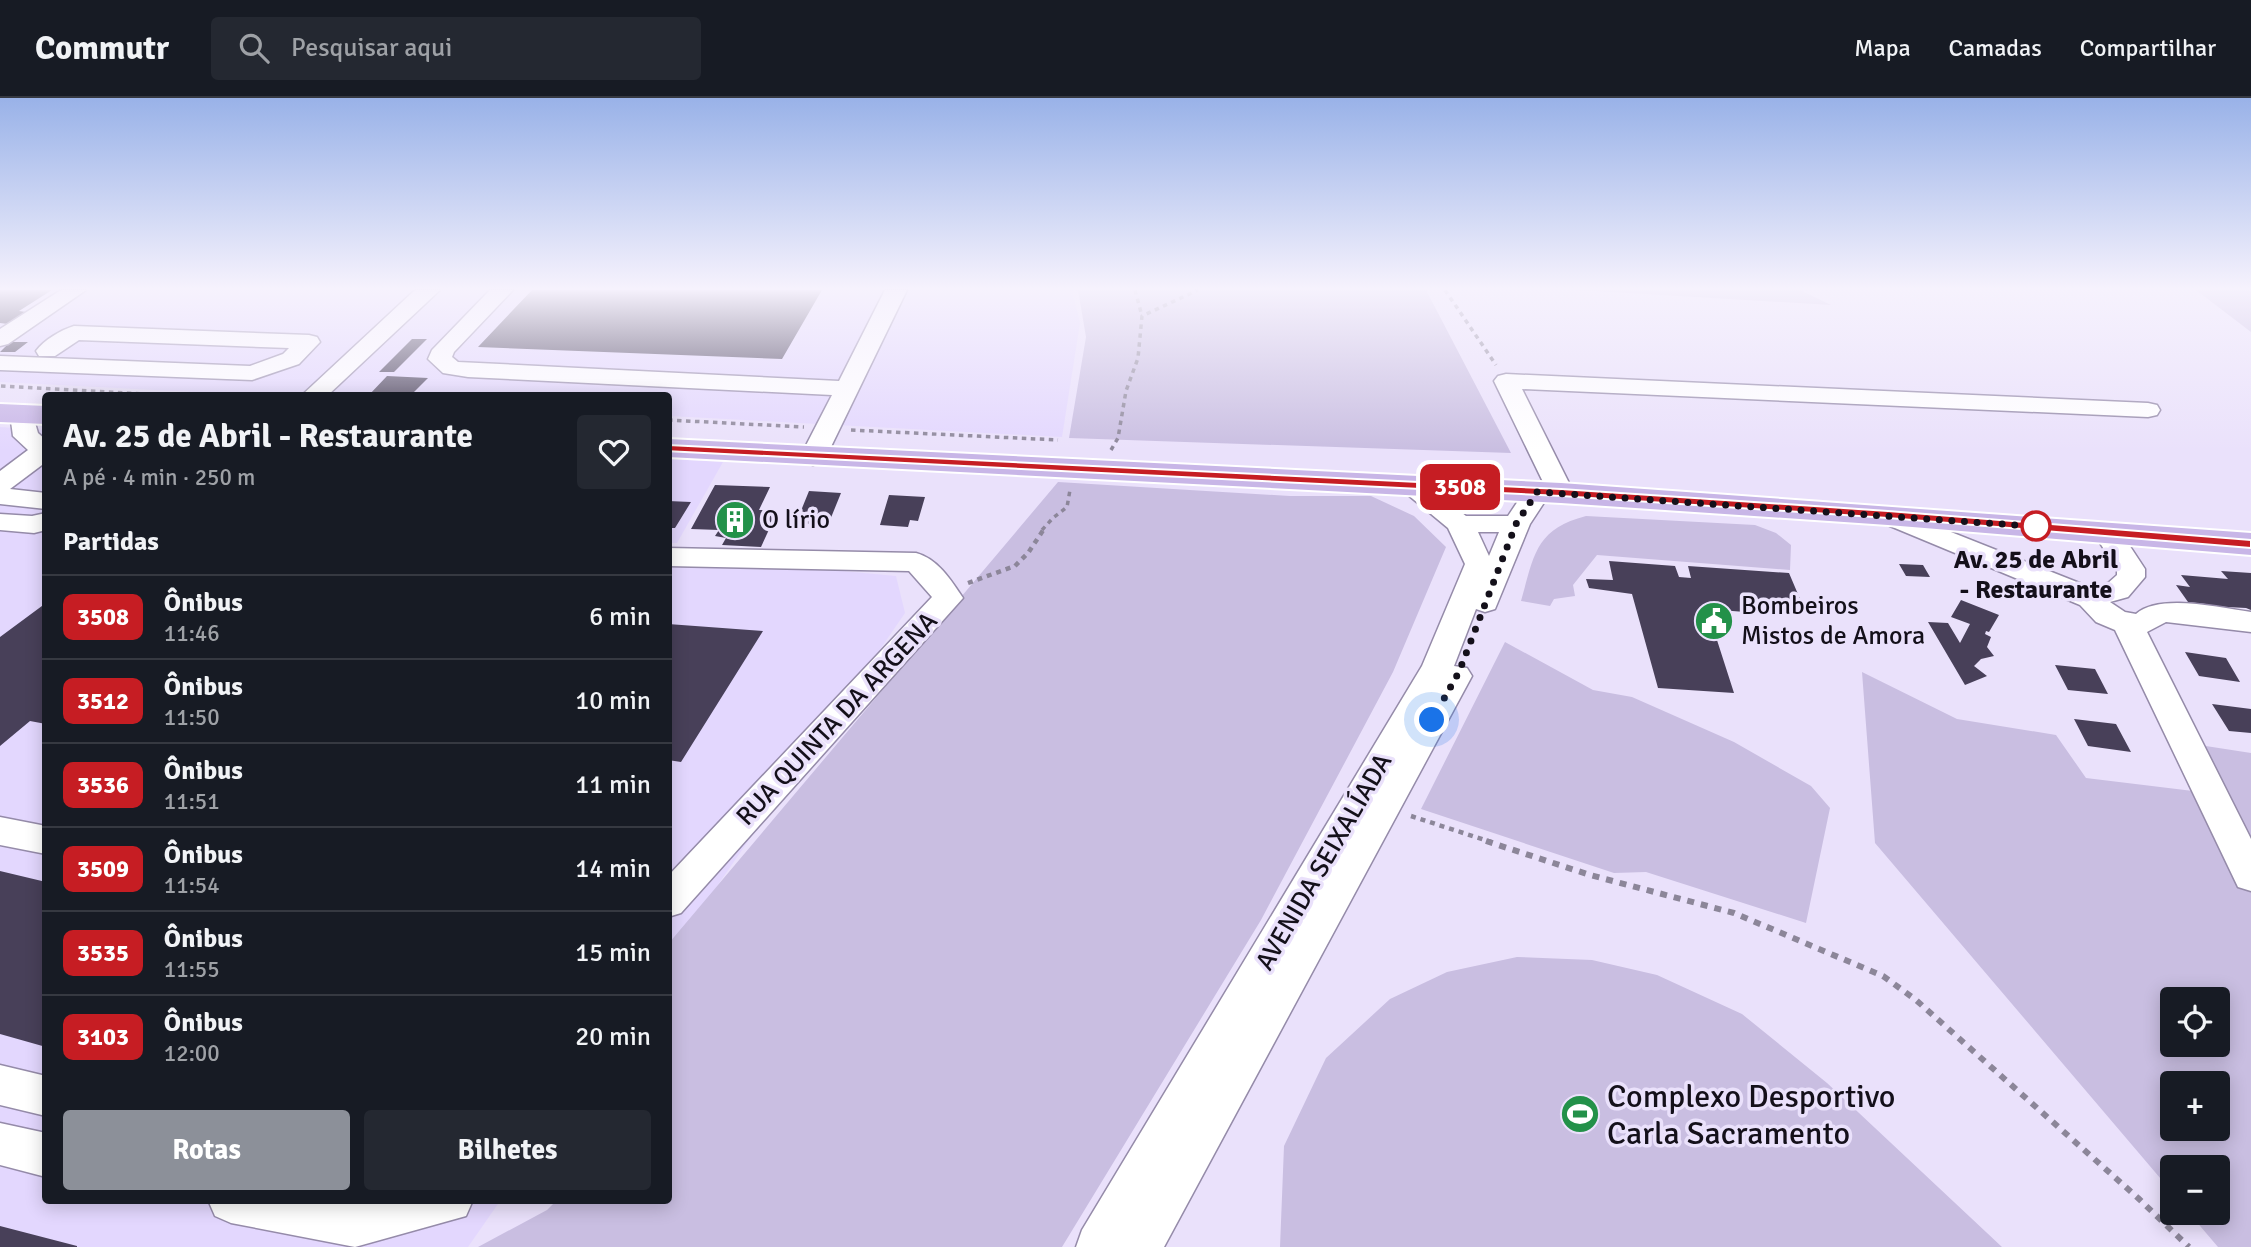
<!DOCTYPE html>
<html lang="pt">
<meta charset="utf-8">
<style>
body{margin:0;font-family:Signika,sans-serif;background:#242831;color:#f1f3f6;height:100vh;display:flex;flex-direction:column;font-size:26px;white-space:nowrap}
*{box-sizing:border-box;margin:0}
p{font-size:23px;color:#9ea1a6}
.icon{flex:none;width:38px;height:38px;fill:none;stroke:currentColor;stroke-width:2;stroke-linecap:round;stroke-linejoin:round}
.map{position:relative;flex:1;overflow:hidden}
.sheet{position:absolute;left:42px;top:294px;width:630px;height:812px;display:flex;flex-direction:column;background:#171b24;border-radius:7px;box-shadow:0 4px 18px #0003}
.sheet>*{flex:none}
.badge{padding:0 14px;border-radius:10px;font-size:24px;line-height:46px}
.tools{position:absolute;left:2160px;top:889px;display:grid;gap:14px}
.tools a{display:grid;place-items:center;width:70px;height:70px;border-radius:7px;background:#171b24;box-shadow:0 4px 18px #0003;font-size:35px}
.you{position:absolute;width:35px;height:35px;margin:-18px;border:5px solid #fff;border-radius:50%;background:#1a73e8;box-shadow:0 0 0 10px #1a73e833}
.map>.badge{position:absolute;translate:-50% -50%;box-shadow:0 0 0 4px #fff}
h2{padding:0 21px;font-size:26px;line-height:63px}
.round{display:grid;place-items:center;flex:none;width:74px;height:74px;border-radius:7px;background:#242831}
.summary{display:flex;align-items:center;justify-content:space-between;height:119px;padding:0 21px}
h1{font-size:33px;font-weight:700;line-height:52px}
.action{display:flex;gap:14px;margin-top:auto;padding:14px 21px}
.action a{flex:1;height:80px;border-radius:7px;background:#8c9099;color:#fff;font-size:28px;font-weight:700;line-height:80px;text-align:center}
.action a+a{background:#242831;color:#f1f3f6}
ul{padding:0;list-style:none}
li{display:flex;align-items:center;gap:21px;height:84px;padding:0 21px;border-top:2px solid #363941}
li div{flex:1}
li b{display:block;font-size:26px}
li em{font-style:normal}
li .badge{min-width:77px;font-weight:700;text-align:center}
header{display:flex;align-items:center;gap:42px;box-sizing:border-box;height:98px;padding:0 35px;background:#171b24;border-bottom:2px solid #363941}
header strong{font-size:33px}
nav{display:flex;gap:38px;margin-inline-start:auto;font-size:24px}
.search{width:490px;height:63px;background:#242831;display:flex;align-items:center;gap:18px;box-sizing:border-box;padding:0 24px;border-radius:7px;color:#9ea1a6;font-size:26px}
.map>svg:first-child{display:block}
.built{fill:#e3d7fe}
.green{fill:#c9bee1;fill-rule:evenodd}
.building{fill:#484059}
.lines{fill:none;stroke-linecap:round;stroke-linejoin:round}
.minor-casing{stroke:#958ba9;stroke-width:3}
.major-casing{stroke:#fff;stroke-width:4}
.path-far2{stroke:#8c8699;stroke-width:3.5;stroke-dasharray:4.5 4.5;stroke-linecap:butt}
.path-far1{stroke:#8c8699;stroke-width:4.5;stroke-dasharray:5 5;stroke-linecap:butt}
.path{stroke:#8c8699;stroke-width:6;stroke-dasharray:7 7;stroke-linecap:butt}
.minor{fill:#fff;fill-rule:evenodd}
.major{fill:#c8b6e7;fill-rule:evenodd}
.line{fill:#c61d23;stroke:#fff;stroke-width:2}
.walk{stroke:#14101a;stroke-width:7;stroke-dasharray:0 12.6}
.stop-dot{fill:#fff;stroke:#c61d23;stroke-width:3.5}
.labels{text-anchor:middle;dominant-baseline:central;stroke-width:7;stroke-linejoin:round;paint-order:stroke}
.poi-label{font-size:26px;fill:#14101a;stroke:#eae1fb;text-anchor:start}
.stop-label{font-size:26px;font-weight:bold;fill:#14101a;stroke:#eae1fb}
.street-label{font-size:26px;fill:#14101a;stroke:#eae1fb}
.near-poi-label{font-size:32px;fill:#14101a;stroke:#eae1fb;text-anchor:start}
</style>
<header>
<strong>Commutr</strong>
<div class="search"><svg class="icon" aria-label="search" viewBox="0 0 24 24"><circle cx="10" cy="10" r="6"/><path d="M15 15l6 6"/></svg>Pesquisar aqui</div>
<nav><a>Mapa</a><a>Camadas</a><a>Compartilhar</a></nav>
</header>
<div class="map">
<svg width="2251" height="1149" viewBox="0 0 2251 1149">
<rect width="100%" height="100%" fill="#eae1fb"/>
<path class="built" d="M0,192H1072L1080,225L1062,339L669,318L668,298H271L0,284Z
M0,329L45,332L46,1102L500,1103L468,1149H0Z
M668,361L723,364L677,445H669Z
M669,457L896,478L905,515L669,858Z"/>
<path class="green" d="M1078,192H1426L1511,355L1069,340L1086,239Z
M1577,192H1800L1831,207Z
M2196,192H2251V234Z
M1058,384L1290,398H1371L1414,418L1446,449L1393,574L1261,822L1062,1149H478L547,1112L556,1103L668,1102L669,845Z
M1586,418L1755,427L1776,435L1791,447L1790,472L1597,457L1573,487L1575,498L1554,501L1550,508L1521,503C1534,458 1535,431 1586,418Z
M1505,544L1593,592L1632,599L1734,644L1811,688L1830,710L1806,825L1646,774L1614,775L1421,711Z
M1862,574L1957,621L2056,637L2086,680L2193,693L2167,642L2251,655V1149H2218L2189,1115H2217V1069H2172V1094L1875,745ZM2172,901H2217V947H2172ZM2172,985H2217V1031H2172Z
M1517,859L1592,862L1657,877L1742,916L1827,985L2002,1149H1280L1284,1048L1326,960L1390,901L1447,874Z"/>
<path class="building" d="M0,192H52L19,213L26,214L8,226L0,225Z
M532,192H822L782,261L478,249Z
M412,241H427L394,274H379Z
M10,244H28L15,254H0Z
M387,278L428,280L410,298H368Z
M715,387L770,389L759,412H778L761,449L722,447L726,440L715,438L719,432L691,431Z
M809,393L841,395L828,427L796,425Z
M889,397L925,399L918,423L910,422L908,429L880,427Z
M668,403L691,404L675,430H668Z
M1609,463L1675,468L1679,479L1691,480L1688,468L1789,475L1803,508H1793L1797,518L1707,511L1734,595L1658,590L1632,496L1589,490L1586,481L1613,482Z
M1899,466L1923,467L1930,479L1906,478Z
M2221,473L2251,475V512L2246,510L2208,508L2206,506L2188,504L2176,487L2190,489L2181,477L2228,481Z
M1961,502L1999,517L1989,534L1986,533L1985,536L1991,539L1987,549L1994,558L1981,561L1974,568L1987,578L1965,587L1928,524L1948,525L1960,545L1970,526L1951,519Z
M46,505V626L30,623L0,648V539Z
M668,526L763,533L681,664L668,662Z
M2185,554L2226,560L2240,584L2199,578Z
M2055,567L2095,571L2108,596L2068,592Z
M2212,606L2251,611V635L2229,633Z
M2074,621L2116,626L2131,654L2088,648Z
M0,773L46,784V949L0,936Z
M0,1128L77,1148V1149H0Z"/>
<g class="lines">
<g class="minor-casing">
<path id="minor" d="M61,192H86L8,246L0,248V231Z
M415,192H440L327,298H301Z
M490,192H513L454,254L452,259L458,264L839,283L885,192H907L826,359L822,364L813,367L804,364L800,359L832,297L468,279L443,275L428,261L432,252Z
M74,228L309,237L317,239L320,244L299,266L252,282L0,272V258L250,268L283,256L289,250L79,242L55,258H39L36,253C44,242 61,232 74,228Z
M1506,276L2148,305L2157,307L2160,312L2157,317L2148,319L1522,291L1574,395L1570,401L1561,403L1552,401L1549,397L1530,426L1495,511L1485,514L1476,511L1454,568L1467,570L1472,578L1164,1149H1076L1082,1132L1422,568L1465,466L1448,430L1396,387L1400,381L1409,379L1418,381L1466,418H1508L1528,388L1537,386L1545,388L1494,283L1498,278ZM1478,434H1499L1489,458Z
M22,309L31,311L38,335L46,342V364L10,391L46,395V411L0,406V373L28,352L13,338L10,316L13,311Z
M1888,409L2092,490L2108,485L2117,477V471L2092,433L2096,427L2106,425L2116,427L2145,471V479L2128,499L2110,504L2125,514L2136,516C2160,495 2220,510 2251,514V534L2166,524L2147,534L2251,741V793L2238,789L2115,532L2096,524L2080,507L1878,423L1874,417L1878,411Z
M46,415V432L34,435L0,432V416L32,418Z
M668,450L916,455C938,461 951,482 963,500L681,815L668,819V778L932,499L909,473L668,468Z
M0,719L46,728V756L0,747Z
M0,967L46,978V1018L0,1007Z
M0,1025L46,1035V1079L0,1067Z
M208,1102H473L466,1118L355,1149L231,1125L215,1118Z"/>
</g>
<g class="major-casing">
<path id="major" d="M0,306L46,308V326L0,324Z
M668,341L1561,385L2251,435V457L1888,427L1561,405L668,359Z"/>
</g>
<path class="path-far2" d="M1135,192L1142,218
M1445,192L1496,267
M1,288L182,298
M668,322L804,329
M851,332L1058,342
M1111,352L1118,340L1126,293L1138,260L1142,218L1198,192
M1042,432L1053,420L1067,409L1070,392"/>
<path class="path-far1" d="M968,485L1015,468L1028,455L1044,431
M1411,718L1491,744"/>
<path class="path" d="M1486,743L1590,777L1734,815L1883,878L1916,902L2138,1100L2189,1149"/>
<use href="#minor" class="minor"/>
<use href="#major" class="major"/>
</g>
<linearGradient id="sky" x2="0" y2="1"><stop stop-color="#99b2e8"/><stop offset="0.54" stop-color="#f6f2fd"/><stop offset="1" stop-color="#f6f2fd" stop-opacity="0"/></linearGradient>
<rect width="2251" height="353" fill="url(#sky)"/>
<path class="line" d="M668,347L1561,391L1888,413L2251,442V450L1888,420L1561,398L665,353L663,350Z"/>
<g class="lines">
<path class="walk" d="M1432,622L1459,574L1516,426L1537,394L2044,429L2036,428"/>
</g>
<defs>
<g id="building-disc" transform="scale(2.0125)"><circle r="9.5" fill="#239149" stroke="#eae1fb"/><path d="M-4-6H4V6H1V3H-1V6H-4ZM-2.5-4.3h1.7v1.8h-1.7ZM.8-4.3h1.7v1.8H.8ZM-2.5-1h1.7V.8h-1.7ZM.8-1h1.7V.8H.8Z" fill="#fff"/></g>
<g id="civic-disc" transform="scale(2.0125)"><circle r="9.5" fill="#239149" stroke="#eae1fb"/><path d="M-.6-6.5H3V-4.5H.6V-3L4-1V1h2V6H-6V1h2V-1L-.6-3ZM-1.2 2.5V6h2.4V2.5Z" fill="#fff"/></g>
<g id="stadium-disc" transform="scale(2.0125)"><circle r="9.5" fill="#239149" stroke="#eae1fb"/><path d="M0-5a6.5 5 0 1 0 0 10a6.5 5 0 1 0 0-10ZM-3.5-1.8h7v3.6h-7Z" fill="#fff"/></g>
</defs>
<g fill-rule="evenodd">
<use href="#building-disc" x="735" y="422"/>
<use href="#civic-disc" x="1714" y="523"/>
<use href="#stadium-disc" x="1580" y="1016"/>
</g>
<circle class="stop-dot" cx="2036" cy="428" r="14"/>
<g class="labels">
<g class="poi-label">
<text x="762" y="422">O lírio</text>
<text x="1741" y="508">Bombeiros<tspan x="1741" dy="30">Mistos de Amora</tspan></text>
</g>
<g class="stop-label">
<text x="2036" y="462">Av. 25 de Abril<tspan x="2036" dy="30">- Restaurante</tspan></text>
</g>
<g class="street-label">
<text transform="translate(837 621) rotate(-47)">RUA QUINTA DA ARGENA</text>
<text transform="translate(1324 764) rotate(-60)">AVENIDA SEIXALÍADA</text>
</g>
<g class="near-poi-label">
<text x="1607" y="998">Complexo Desportivo<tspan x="1607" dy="37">Carla Sacramento</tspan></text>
</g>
</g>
</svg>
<div class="tools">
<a><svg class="icon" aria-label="locate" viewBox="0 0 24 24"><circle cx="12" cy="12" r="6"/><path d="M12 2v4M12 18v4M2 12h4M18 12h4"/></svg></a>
<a>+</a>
<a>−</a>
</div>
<div class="you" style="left:1432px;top:622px"></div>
<b class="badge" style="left:1460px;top:389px;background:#c61d23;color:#fff">3508</b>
<section class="sheet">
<div class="summary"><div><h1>Av. 25 de Abril - Restaurante</h1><p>A pé · 4 min · 250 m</p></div><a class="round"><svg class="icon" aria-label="heart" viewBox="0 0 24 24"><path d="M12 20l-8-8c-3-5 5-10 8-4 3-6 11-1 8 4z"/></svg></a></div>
<h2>Partidas</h2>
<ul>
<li><span class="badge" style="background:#c61d23;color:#fff">3508</span><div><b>Ônibus</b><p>11:46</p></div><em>6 min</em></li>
<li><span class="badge" style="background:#c61d23;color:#fff">3512</span><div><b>Ônibus</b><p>11:50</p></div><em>10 min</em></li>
<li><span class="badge" style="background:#c61d23;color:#fff">3536</span><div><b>Ônibus</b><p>11:51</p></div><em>11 min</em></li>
<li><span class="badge" style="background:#c61d23;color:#fff">3509</span><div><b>Ônibus</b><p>11:54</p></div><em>14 min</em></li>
<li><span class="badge" style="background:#c61d23;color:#fff">3535</span><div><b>Ônibus</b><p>11:55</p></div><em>15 min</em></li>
<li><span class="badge" style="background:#c61d23;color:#fff">3103</span><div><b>Ônibus</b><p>12:00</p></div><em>20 min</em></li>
</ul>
<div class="action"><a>Rotas</a><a>Bilhetes</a></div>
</section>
</div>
